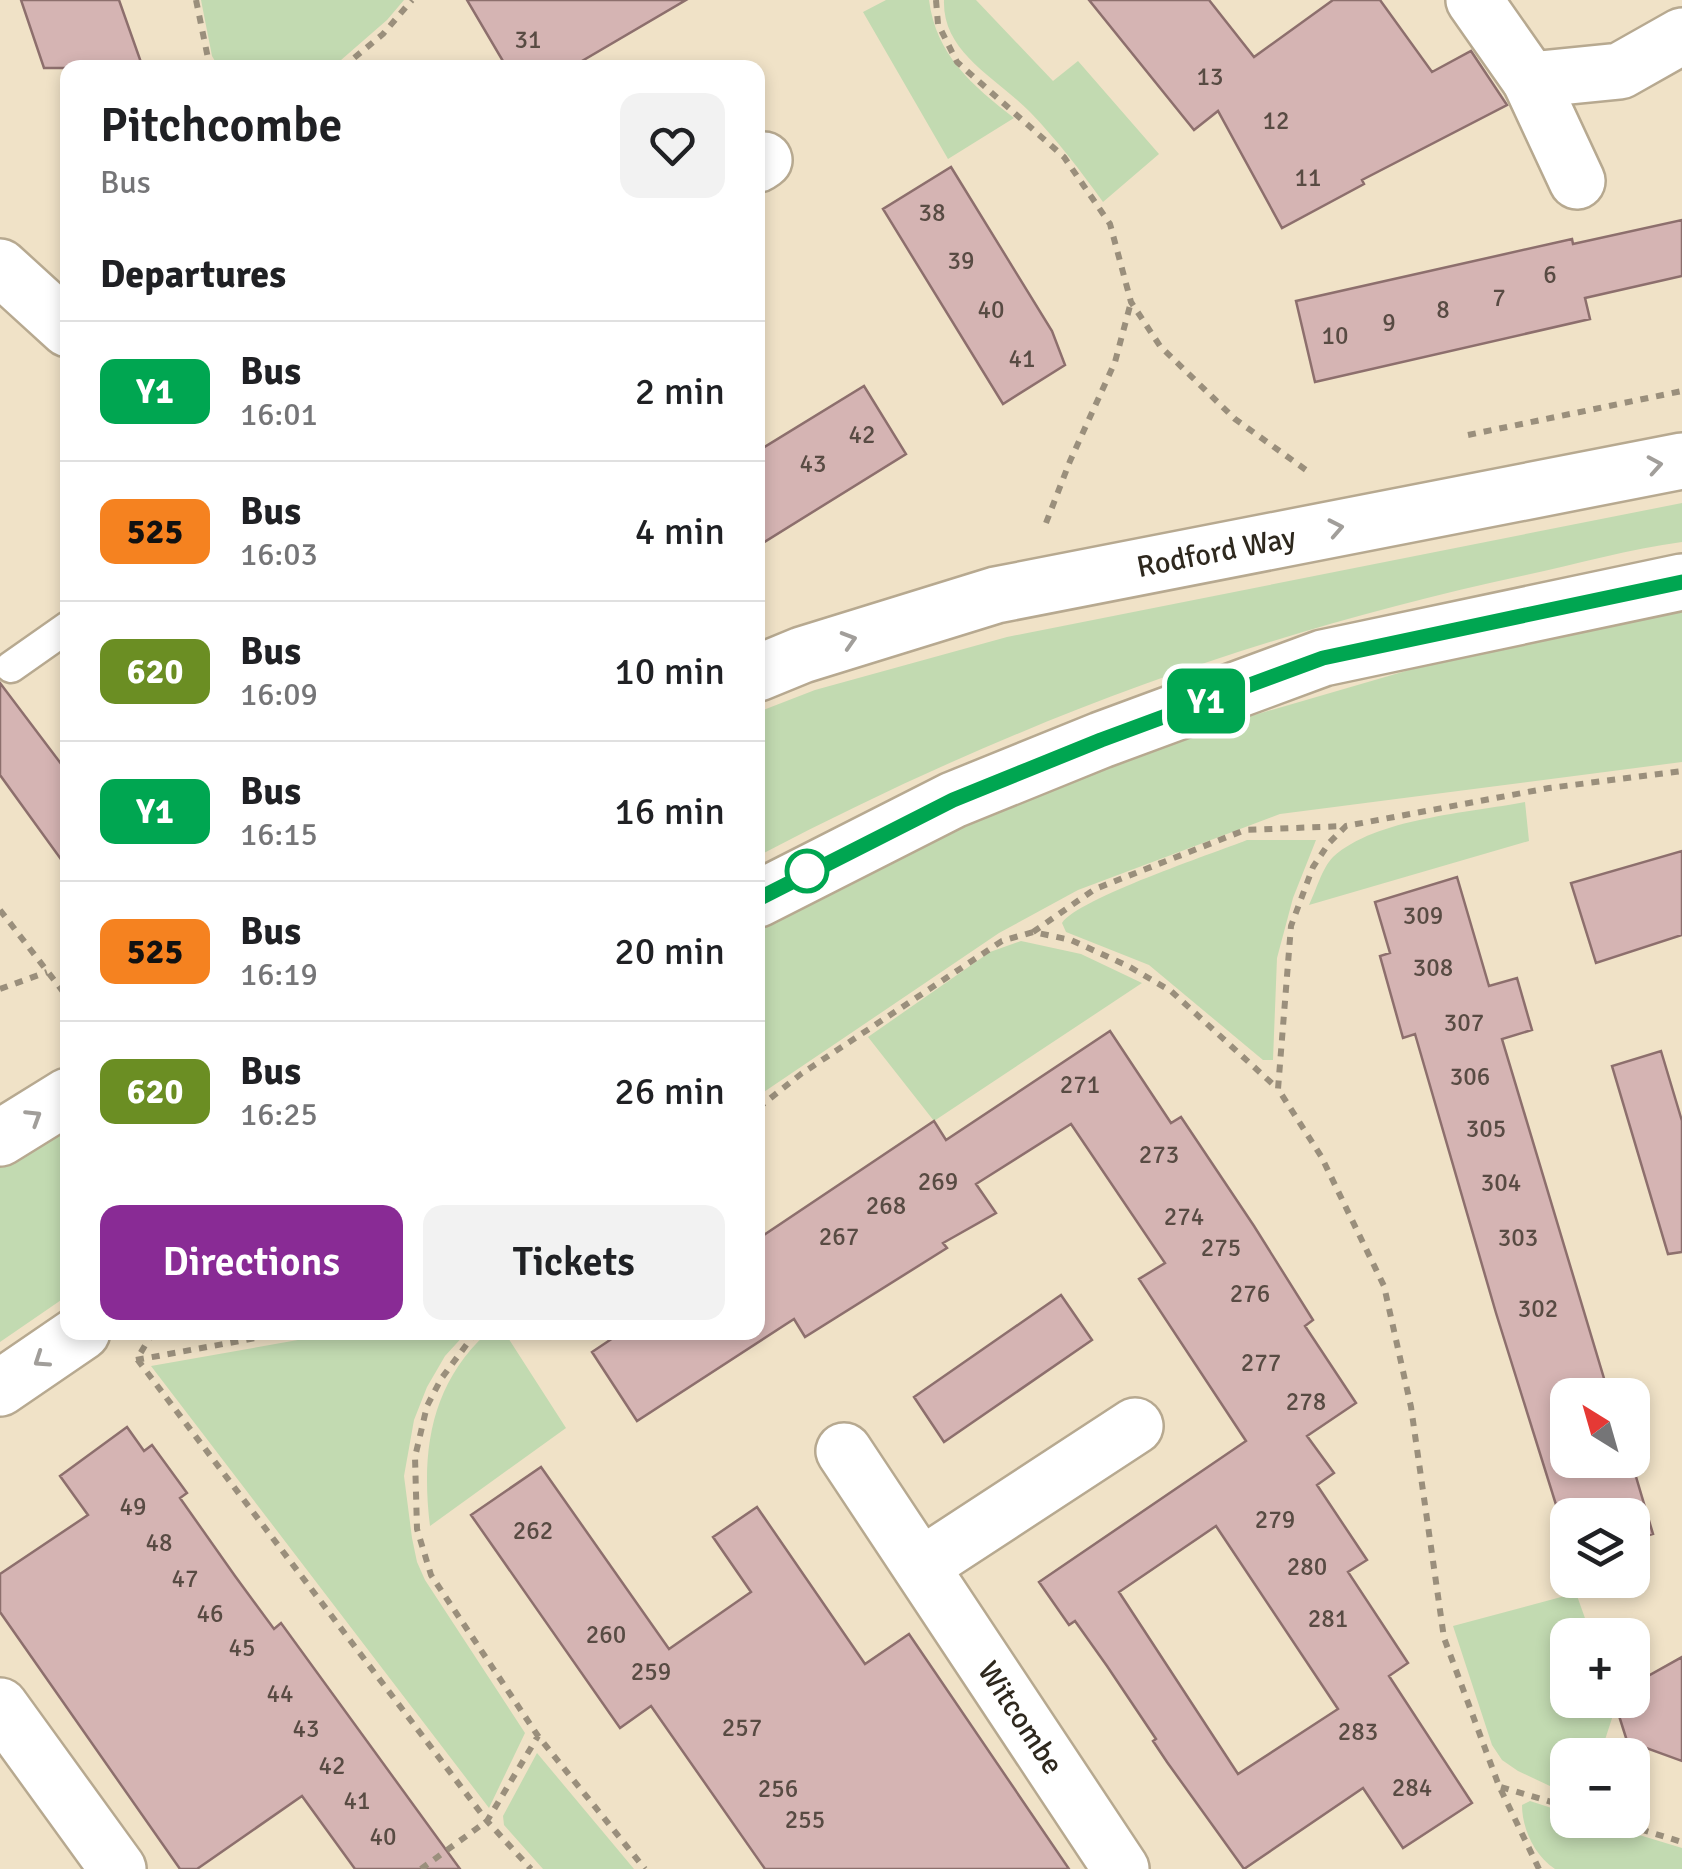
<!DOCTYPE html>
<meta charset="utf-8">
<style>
body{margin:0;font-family:Signika,sans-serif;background:#f2f2f2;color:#202124;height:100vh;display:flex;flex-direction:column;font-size:38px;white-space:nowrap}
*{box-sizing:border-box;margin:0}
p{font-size:32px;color:#757577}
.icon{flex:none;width:55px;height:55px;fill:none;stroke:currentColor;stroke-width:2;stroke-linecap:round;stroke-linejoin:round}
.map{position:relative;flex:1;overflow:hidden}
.sheet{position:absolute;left:60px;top:60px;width:705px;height:1280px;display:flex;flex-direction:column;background:#fff;border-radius:20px;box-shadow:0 5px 15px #0003}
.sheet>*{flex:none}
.badge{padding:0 20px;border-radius:15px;font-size:35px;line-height:65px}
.needle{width:65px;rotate:323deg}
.buttons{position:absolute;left:1550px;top:1378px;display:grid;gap:20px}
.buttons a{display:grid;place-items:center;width:100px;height:100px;border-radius:20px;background:#fff;box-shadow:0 5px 15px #0003;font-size:50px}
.map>.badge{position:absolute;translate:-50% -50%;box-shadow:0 0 0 5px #fff}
h2{padding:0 40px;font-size:38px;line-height:90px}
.round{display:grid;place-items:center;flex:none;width:105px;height:105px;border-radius:20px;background:#f2f2f2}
.headline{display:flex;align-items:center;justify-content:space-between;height:170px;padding:0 40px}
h1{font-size:48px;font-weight:600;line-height:75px}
.button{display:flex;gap:20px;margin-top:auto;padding:20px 40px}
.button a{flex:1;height:115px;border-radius:20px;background:#892b95;color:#fff;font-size:40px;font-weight:600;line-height:115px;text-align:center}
.button a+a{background:#f2f2f2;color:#202124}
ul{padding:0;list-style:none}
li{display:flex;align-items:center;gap:30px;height:140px;padding:0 40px;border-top:2px solid #e0e0e0}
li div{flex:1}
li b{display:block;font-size:38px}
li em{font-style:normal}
li .badge{min-width:110px;font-weight:700;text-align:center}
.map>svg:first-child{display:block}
.green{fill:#c2dab1}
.building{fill:#d5b4b3;stroke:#8d6f6d;stroke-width:2.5;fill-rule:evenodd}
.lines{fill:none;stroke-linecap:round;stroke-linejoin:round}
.service-casing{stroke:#b7a990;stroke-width:35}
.minor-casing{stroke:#b7a990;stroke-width:60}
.tertiary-casing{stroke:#b7a990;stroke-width:60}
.path{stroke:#9a8f7c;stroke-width:6;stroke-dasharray:8 8;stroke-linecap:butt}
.service{stroke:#fff;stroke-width:30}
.minor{stroke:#fff;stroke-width:55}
.tertiary{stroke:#fff;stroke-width:55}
.oneway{stroke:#a19e9a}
.line-casing{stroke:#fff;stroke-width:22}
.line{stroke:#00a651;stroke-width:15}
.stop-dot{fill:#fff;stroke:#00a651;stroke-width:5}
.labels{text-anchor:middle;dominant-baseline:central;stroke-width:8;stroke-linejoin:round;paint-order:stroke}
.number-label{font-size:25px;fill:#584b43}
.street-label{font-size:30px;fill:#2e281e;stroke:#feefd4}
</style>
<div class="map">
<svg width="1682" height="1869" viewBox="0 0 1682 1869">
<rect width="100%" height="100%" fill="#f0e2c7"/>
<path class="green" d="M201,0H404L387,20L333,67L219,68L212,56Z
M886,0H929C936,55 972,85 1014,118L948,159L863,12Z
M944,0H976L1053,81L1078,61L1159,154L1103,202C1080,170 1057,140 1030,112C997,78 942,53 944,0Z
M1682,503V542C1630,549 1577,564 1526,575C1251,634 1006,726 758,856V712L815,690L1007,637Z
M1682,608V762L1280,814L1078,890L999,933L758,1096V932L937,836L1213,727L1495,645Z
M1525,802L1529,841L1309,905C1316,891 1322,868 1333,857C1376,818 1469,813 1525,802Z
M1247,840H1316L1293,898L1277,958L1273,1060H1263L1149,965L1066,932L1062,923C1079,898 1212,854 1247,840Z
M1021,941L1081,954L1142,983L934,1121L868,1037L990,952Z
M67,1121V1296L0,1342V1163Z
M343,1332L466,1333L445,1356L427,1387L414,1420L404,1476L412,1538L417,1562L425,1580L525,1733L489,1808L151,1366Z
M487,1333H505L566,1428L430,1526C421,1453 430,1385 487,1333Z
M1576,1593L1591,1635H1568V1700H1614L1616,1706L1600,1755H1568L1567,1794L1518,1771L1502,1760L1492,1745L1453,1626Z
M537,1753L634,1869H543L504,1825L503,1816Z
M1530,1801L1567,1813L1568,1820H1590L1682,1848V1869H1555C1534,1855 1522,1828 1522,1805Z"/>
<path class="building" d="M21,0H119L143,68H44Z
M467,0H686L570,68H507Z
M1089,0H1209L1254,57L1333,0H1380L1432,72L1471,51L1507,105L1362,180L1364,184L1282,228L1218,111L1194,130Z
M951,167L1052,331L1065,365L1003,404L883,209Z
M1682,220V276L1585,298L1590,319L1315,382L1296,301L1572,239L1573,244Z
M864,386L906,454L758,546V451Z
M0,683L68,773V869L0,775Z
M1682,851V935L1596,963L1571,883Z
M1457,877L1489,986L1517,978L1532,1030L1502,1039L1609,1395H1568V1460H1631L1653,1534L1632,1540V1515H1568V1543L1496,1313L1415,1034L1403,1038L1380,956L1390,953L1375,902Z
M1110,1031L1171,1123L1181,1117L1254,1226L1313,1320L1305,1326L1356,1403L1307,1436L1334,1473L1317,1485L1367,1560L1348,1572L1408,1663L1389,1676L1472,1803L1403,1848L1363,1788L1244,1869L1167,1762L1153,1741L1156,1739L1107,1666L1075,1621L1069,1625L1039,1582L1246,1441L1139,1279L1165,1263L1071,1124L976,1184L996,1213L943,1243L947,1248L805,1337L794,1319L637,1421L592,1352L622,1332H758V1239L934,1121L946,1140ZM1216,1526L1338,1709L1238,1774L1119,1592Z
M1661,1051L1682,1121V1252L1668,1254L1612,1066Z
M1061,1295L1092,1340L944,1442L914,1397Z
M127,1427L144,1451L152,1445L187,1493L180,1498L235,1576L274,1629L281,1623L460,1869H355L302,1796L197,1869H180L0,1612V1574L88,1515L60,1476Z
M541,1467L669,1649L751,1592L713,1537L757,1507L865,1664L909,1634L1069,1869H765L651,1706L620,1728L471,1515Z
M1682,1657V1761L1627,1741L1614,1700H1632V1685Z"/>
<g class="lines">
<g class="service-casing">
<path id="service" d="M11,667L68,627"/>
</g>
<g class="minor-casing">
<g id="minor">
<path d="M1474,0L1530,80L1577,181"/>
<path d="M1530,80L1620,71L1682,36"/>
<path d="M758,164L764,160"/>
<path d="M0,267L68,329"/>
<path id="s1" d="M844,1451L1121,1869"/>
<path d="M921,1566L1135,1426"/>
<path d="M0,1706L118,1869"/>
</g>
</g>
<g class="tertiary-casing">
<g id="tertiary">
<path id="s2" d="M758,673L802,655L996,595L1682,461"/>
<path d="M758,899L953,800L1101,740L1323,658L1682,582"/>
<path d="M0,1138L68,1096"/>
<path d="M0,1388L82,1332"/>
</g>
</g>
<path class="path" d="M196,0L210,68
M936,0L938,24L957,62L1064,157L1110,224L1131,302L1160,346L1235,419L1306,470
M342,68L383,34L412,0
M1468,435L1682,391
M1046,523L1070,461L1115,362L1131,302
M0,910L68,998
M1033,932L1095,889L1245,830L1344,826
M0,989L47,972
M758,1108L801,1074L1002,941L1033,932L1071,940L1128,966L1171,991L1277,1088
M153,1332L137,1359L487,1821L531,1869
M476,1332L441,1379L427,1406L415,1457L417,1529L431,1575L538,1736L645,1869
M136,1360L289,1332
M1501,1787L1568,1807
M1610,1820L1682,1842
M421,1869L487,1821L538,1736
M1539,1869L1499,1786L1444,1638L1411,1407L1384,1286L1321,1156L1278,1089L1291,926L1313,867L1329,843L1346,826L1549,788L1682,771"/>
<use href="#service" class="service"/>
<use href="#minor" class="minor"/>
<use href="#tertiary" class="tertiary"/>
</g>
<defs><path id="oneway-chevron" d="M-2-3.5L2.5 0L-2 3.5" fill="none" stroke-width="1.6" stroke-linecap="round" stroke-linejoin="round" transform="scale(2.5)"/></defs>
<g class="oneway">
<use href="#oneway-chevron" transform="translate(1655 465) rotate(-10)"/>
<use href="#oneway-chevron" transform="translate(1336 528) rotate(-11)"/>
<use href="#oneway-chevron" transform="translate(849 640) rotate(-17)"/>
<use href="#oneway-chevron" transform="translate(34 1117) rotate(-32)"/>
<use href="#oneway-chevron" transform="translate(41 1360) rotate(146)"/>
</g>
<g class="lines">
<g class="line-casing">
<path id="line" d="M758,899L953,800L1101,740L1323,658L1682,582"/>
</g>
<use href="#line" class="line"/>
</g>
<circle class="stop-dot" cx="807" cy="871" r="20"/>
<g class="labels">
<g class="number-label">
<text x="528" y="39">31</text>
<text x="1210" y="76">13</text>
<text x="1276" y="120">12</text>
<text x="1308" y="177">11</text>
<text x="932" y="212">38</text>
<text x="961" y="260">39</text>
<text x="1550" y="274">6</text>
<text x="1499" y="297">7</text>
<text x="991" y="309">40</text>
<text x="1443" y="309">8</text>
<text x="1389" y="322">9</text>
<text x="1335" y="335">10</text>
<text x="1022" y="358">41</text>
<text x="862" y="434">42</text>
<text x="813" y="463">43</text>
<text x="1423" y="915">309</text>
<text x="1433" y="967">308</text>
<text x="1464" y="1022">307</text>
<text x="1470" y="1076">306</text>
<text x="1080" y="1084">271</text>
<text x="1486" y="1128">305</text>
<text x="1159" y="1154">273</text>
<text x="938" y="1181">269</text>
<text x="1501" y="1182">304</text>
<text x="886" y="1205">268</text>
<text x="1184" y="1216">274</text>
<text x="839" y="1236">267</text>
<text x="1518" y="1237">303</text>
<text x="1221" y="1247">275</text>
<text x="1250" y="1293">276</text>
<text x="1538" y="1308">302</text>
<text x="1261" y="1362">277</text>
<text x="1306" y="1401">278</text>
<text x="133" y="1506">49</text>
<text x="1275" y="1519">279</text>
<text x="533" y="1530">262</text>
<text x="159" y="1542">48</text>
<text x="1307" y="1566">280</text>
<text x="185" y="1578">47</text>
<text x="210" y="1613">46</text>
<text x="1328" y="1618">281</text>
<text x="606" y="1634">260</text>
<text x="242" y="1647">45</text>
<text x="651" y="1671">259</text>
<text x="280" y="1693">44</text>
<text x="742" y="1727">257</text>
<text x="306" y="1728">43</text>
<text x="1358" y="1731">283</text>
<text x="332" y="1765">42</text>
<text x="1412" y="1787">284</text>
<text x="778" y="1788">256</text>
<text x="357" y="1800">41</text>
<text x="805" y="1819">255</text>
<text x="383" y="1836">40</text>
</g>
<g class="street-label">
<text stroke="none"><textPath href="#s2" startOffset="475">Rodford Way</textPath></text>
<text stroke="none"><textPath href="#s1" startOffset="320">Witcombe</textPath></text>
</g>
</g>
</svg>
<div class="buttons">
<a><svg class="needle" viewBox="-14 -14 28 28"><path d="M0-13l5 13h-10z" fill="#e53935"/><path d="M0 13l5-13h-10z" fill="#757577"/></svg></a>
<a><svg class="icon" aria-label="layers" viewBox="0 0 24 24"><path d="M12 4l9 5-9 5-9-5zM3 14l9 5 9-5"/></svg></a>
<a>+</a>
<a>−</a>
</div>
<b class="badge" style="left:1206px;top:701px;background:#00a651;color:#fff">Y1</b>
<section class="sheet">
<div class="headline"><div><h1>Pitchcombe</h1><p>Bus</p></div><a class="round"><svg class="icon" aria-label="heart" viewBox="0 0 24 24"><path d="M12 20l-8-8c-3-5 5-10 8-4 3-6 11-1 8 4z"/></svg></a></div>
<h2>Departures</h2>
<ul>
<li><span class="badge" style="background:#00a651;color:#fff">Y1</span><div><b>Bus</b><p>16:01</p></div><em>2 min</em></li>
<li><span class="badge" style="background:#f58220;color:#111">525</span><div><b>Bus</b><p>16:03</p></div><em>4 min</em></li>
<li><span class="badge" style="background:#6b8e23;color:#fff">620</span><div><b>Bus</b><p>16:09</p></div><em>10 min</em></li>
<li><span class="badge" style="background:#00a651;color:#fff">Y1</span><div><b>Bus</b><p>16:15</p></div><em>16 min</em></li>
<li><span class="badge" style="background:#f58220;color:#111">525</span><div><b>Bus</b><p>16:19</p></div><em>20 min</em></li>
<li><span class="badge" style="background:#6b8e23;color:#fff">620</span><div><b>Bus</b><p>16:25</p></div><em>26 min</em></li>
</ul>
<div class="button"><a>Directions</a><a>Tickets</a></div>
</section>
</div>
